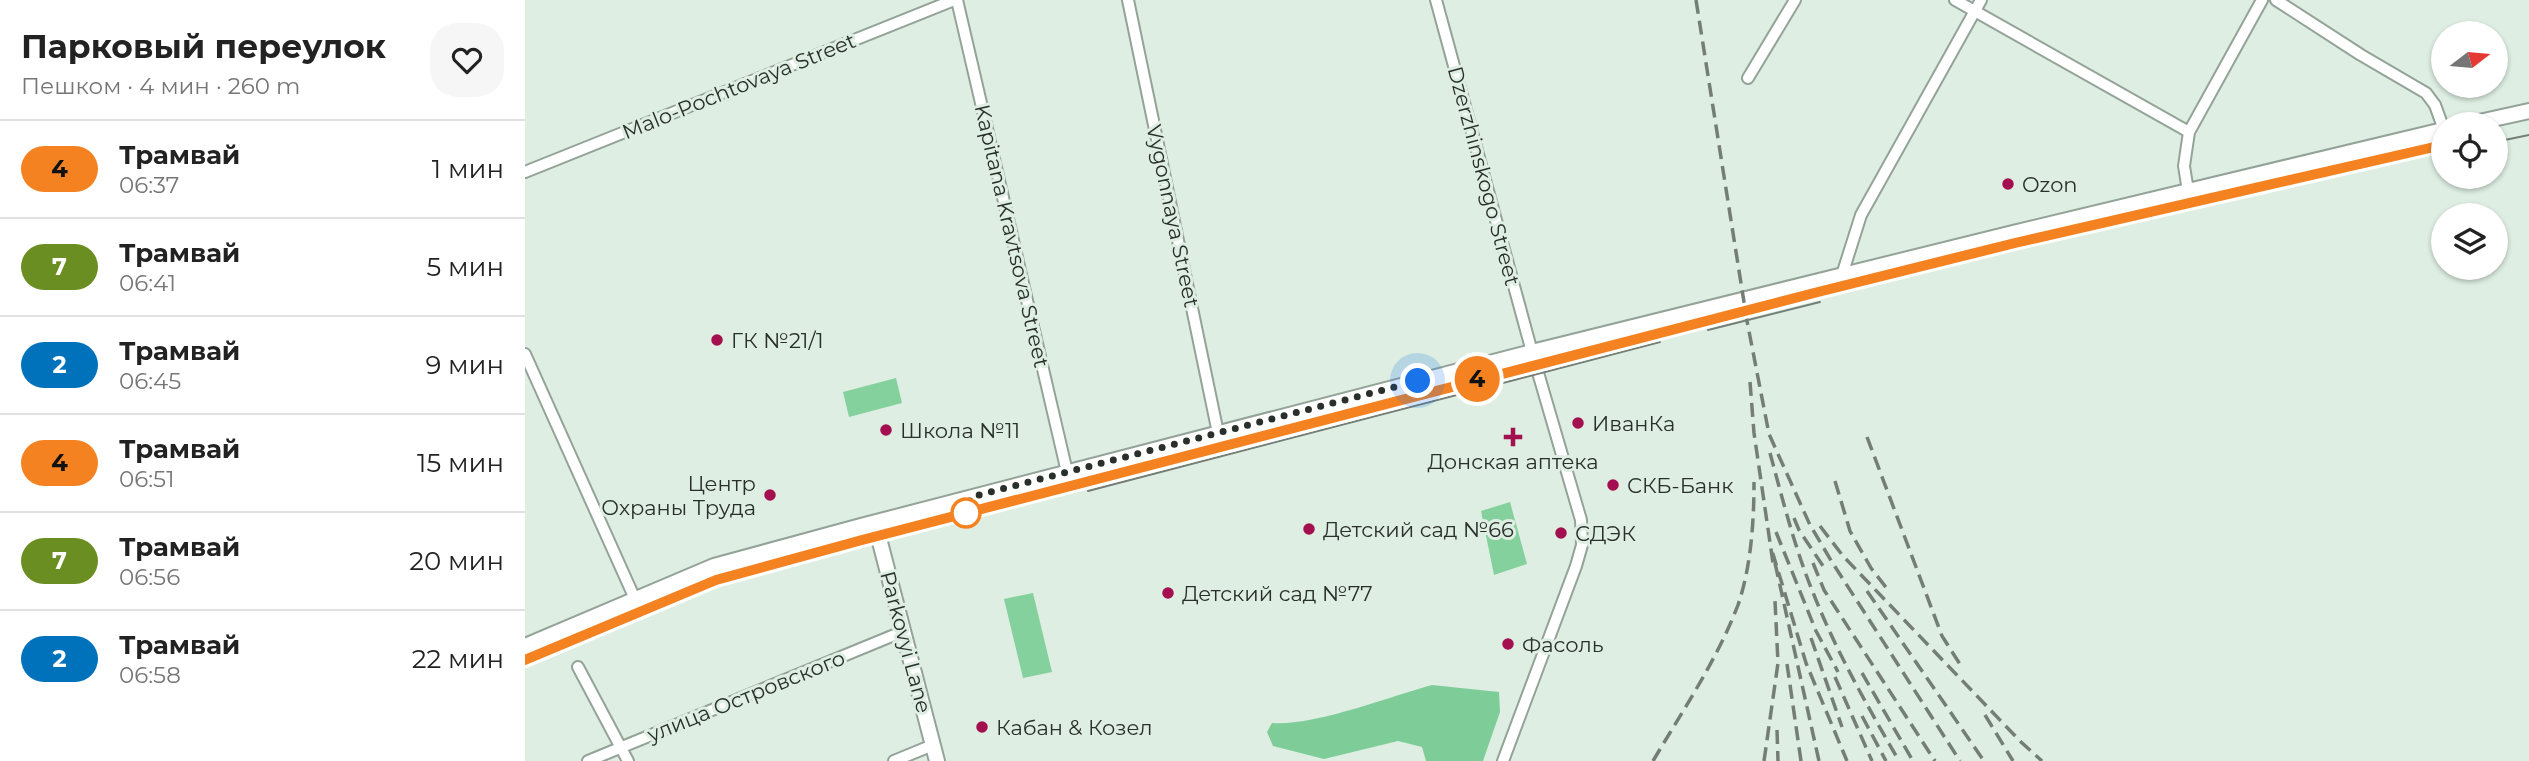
<!DOCTYPE html>
<html lang="ru">
<meta charset="utf-8">
<style>
body{margin:0;font-family:Montserrat,sans-serif;background:#f6f6f6;color:#222;height:100vh;display:flex;flex-direction:column;font-size:26px;white-space:nowrap}
*{box-sizing:border-box;margin:0}
p{font-size:23px;color:#767676}
.icon{flex:none;width:38px;height:38px;fill:none;stroke:currentColor;stroke-width:2;stroke-linecap:round;stroke-linejoin:round}
.map{position:relative;flex:1;overflow:hidden}
.panel{display:flex;flex-direction:column;background:#fff;width:525px}
.panel>*{flex:none}
.badge{padding:0 14px;border-radius:23px;font-size:24px;line-height:46px}
.needle{width:46px;rotate:74deg}
.buttons{position:absolute;left:1906px;top:21px;display:grid;gap:14px}
.buttons a{display:grid;place-items:center;width:77px;height:77px;border-radius:50%;background:#fff;box-shadow:0 2px 5px #0004;font-size:35px}
.you{position:absolute;width:35px;height:35px;margin:-18px;border:5px solid #fff;border-radius:50%;background:#1a73e8;box-shadow:0 0 0 10px #1a73e833}
.map>.badge{position:absolute;translate:-50% -50%;box-shadow:0 0 0 4px #fff}
.round{display:grid;place-items:center;flex:none;width:74px;height:74px;border-radius:28px;background:#f6f6f6}
.overview{display:flex;align-items:center;justify-content:space-between;height:119px;padding:0 21px}
h1{font-size:33px;font-weight:700;line-height:52px}
ul{padding:0;list-style:none}
li{display:flex;align-items:center;gap:21px;height:98px;padding:0 21px;border-top:2px solid #e0e0e0}
li div{flex:1}
li b{display:block;font-size:26px}
li em{font-style:normal}
li .badge{min-width:77px;font-weight:700;text-align:center}
main{display:flex;flex:1;min-height:0}
.map>svg:first-child{display:block}
.green{fill:#84d19d}
.forest{fill:#7ecd98}
.lines{fill:none;stroke-linecap:round;stroke-linejoin:round}
.street-casing{stroke:#94a398;stroke-width:14}
.secondary-casing{stroke:#94a398;stroke-width:18}
.street{stroke:#fff;stroke-width:10}
.secondary{stroke:#fff;stroke-width:14}
.tram{stroke:#747e76;stroke-width:2}
.rail{stroke:#747e76;stroke-width:3.5;stroke-dasharray:14 7;stroke-linecap:butt}
.line-casing{stroke:#fff;stroke-width:16}
.line{stroke:#f58220;stroke-width:10}
.walk{stroke:#292f2b;stroke-width:7;stroke-dasharray:0 12.6}
.poi-dot{fill:#a30f4f;stroke:#deeee2;stroke-width:2.5}
.stop-dot{fill:#fff;stroke:#f58220;stroke-width:3.5}
.labels{text-anchor:middle;dominant-baseline:central;stroke-width:6;stroke-linejoin:round;paint-order:stroke}
.street-label{font-size:21px;fill:#292f2b;stroke:#deeee2}
.poi-label{font-size:21px;fill:#292f2b;stroke:#deeee2;text-anchor:start}
</style>
<main>
<section class="panel">
<div class="overview"><div><h1>Парковый переулок</h1><p>Пешком · 4 мин · 260 m</p></div><a class="round"><svg class="icon" aria-label="heart" viewBox="0 0 24 24"><path d="M12 20l-8-8c-3-5 5-10 8-4 3-6 11-1 8 4z"/></svg></a></div>
<ul>
<li><span class="badge" style="background:#f58220;color:#111">4</span><div><b>Трамвай</b><p>06:37</p></div><em>1 мин</em></li>
<li><span class="badge" style="background:#6b8e23;color:#fff">7</span><div><b>Трамвай</b><p>06:41</p></div><em>5 мин</em></li>
<li><span class="badge" style="background:#0072bc;color:#fff">2</span><div><b>Трамвай</b><p>06:45</p></div><em>9 мин</em></li>
<li><span class="badge" style="background:#f58220;color:#111">4</span><div><b>Трамвай</b><p>06:51</p></div><em>15 мин</em></li>
<li><span class="badge" style="background:#6b8e23;color:#fff">7</span><div><b>Трамвай</b><p>06:56</p></div><em>20 мин</em></li>
<li><span class="badge" style="background:#0072bc;color:#fff">2</span><div><b>Трамвай</b><p>06:58</p></div><em>22 мин</em></li>
</ul>
</section>
<div class="map">
<svg width="2004" height="761" viewBox="0 0 2004 761">
<rect width="100%" height="100%" fill="#deeee2"/>
<path class="green" d="M371,378L377,403L324,417L318,392Z
M985,502L1002,564L969,575L956,511Z
M508,593L527,672L498,678L479,599Z"/>
<path class="forest" d="M907,685L974,692L975,712L958,761H901L897,747L873,741L799,759L748,746L742,732L747,723C790,726 863,697 907,685Z"/>
<g class="lines">
<g class="street-casing">
<path id="street" d="M432,0L542,472
M603,0L693,433
M911,0L1007,352L1056,520L1057,545L1051,566L978,761
M1430,0L1664,132
M1751,0L1836,55L1901,93L1910,105L1918,127
M1223,78L1270,0
M0,172L429,0
M1663,191L1659,166L1664,132L1737,0
M1317,275L1336,215L1456,0
M0,354L110,599
M53,667L103,761
M63,761L379,631
M369,761L408,745"/>
</g>
<g class="secondary-casing">
<path id="secondary" d="M1945,124L2004,111
M350,523L412,761
M0,646L189,566L336,526L1007,352L1488,233L1918,130"/>
</g>
<use href="#street" class="street"/>
<use href="#secondary" class="secondary"/>
<path class="tram" d="M1970,142L2004,135
M1183,330L1295,302
M563,491L1135,342
M0,660L191,580L337,540L1269,298L1490,243L1918,145"/>
<path class="rail" d="M1171,0L1222,321L1244,434L1285,525L1307,562L1435,761
M1225,382L1229,433L1248,563
M1342,437L1417,636L1438,669
M1245,453C1258,501 1270,549 1289,595C1312,653 1343,707 1374,761
M1310,481L1325,531L1346,568L1363,590
M1269,518L1274,530L1300,569
M1295,526L1318,556L1496,742L1517,761
M1251,532L1291,631L1313,672
M1288,563L1299,590L1410,761
M1342,591L1459,761
M1286,638L1317,727
M1262,664L1276,761
M1337,673L1388,761
M1310,677L1347,761
M1460,715L1488,761
M1337,716L1361,761
M1252,730L1253,761
M1128,761C1158,710 1192,660 1213,605C1226,567 1229,522 1229,482
M1239,761L1253,663L1250,601
M1294,761L1248,554L1281,663L1322,761"/>
</g>
<g class="lines">
<g class="line-casing">
<path id="line" d="M0,660L191,580L337,540L1293,292L1490,243L1918,145"/>
</g>
<use href="#line" class="line"/>
<path class="walk" d="M441,513L446,497L893,381"/>
</g>
<g class="poi-dot">
<circle cx="1483" cy="184" r="7"/>
<circle cx="192" cy="340" r="7"/>
<circle cx="1053" cy="423" r="7"/>
<circle cx="361" cy="430" r="7"/>
<path d="M984.5 426.5h7v7h7v7h-7v7h-7v-7h-7v-7h7z"/>
<circle cx="1088" cy="485" r="7"/>
<circle cx="245" cy="495" r="7"/>
<circle cx="784" cy="529" r="7"/>
<circle cx="1036" cy="533" r="7"/>
<circle cx="643" cy="593" r="7"/>
<circle cx="983" cy="644" r="7"/>
<circle cx="457" cy="727" r="7"/>
</g>
<circle class="stop-dot" cx="441" cy="513" r="14"/>
<g class="labels">
<g class="street-label">
<text transform="translate(214 86) rotate(-22)">Malo-Pochtovaya Street</text>
<text transform="translate(959 176) rotate(75)">Dzerzhinskogo Street</text>
<text transform="translate(648 216) rotate(78)">Vygonnaya Street</text>
<text transform="translate(487 236) rotate(77)">Kapitana Kravtsova Street</text>
<text transform="translate(381 642) rotate(75)">Parkovyi Lane</text>
<text transform="translate(221 696) rotate(-22)">улица Островского</text>
</g>
<g class="poi-label">
<text x="1497" y="184">Ozon</text>
<text x="206" y="340">ГК №21/1</text>
<text x="1067" y="423">ИванКа</text>
<text x="375" y="430">Школа №11</text>
<text x="988" y="461" text-anchor="middle">Донская аптека</text>
<text x="231" y="483" text-anchor="end">Центр<tspan x="231" dy="24">Охраны Труда</tspan></text>
<text x="1102" y="485">СКБ-Банк</text>
<text x="798" y="529">Детский сад №66</text>
<text x="1050" y="533">СДЭК</text>
<text x="657" y="593">Детский сад №77</text>
<text x="997" y="644">Фасоль</text>
<text x="471" y="727">Кабан &amp; Козел</text>
</g>
</g>
</svg>
<div class="buttons">
<a><svg class="needle" viewBox="-14 -14 28 28"><path d="M0-13l5 13h-10z" fill="#e53935"/><path d="M0 13l5-13h-10z" fill="#767676"/></svg></a>
<a><svg class="icon" aria-label="locate" viewBox="0 0 24 24"><circle cx="12" cy="12" r="6"/><path d="M12 2v4M12 18v4M2 12h4M18 12h4"/></svg></a>
<a><svg class="icon" aria-label="layers" viewBox="0 0 24 24"><path d="M12 4l9 5-9 5-9-5zM3 14l9 5 9-5"/></svg></a>
</div>
<div class="you" style="left:893px;top:381px"></div>
<b class="badge" style="left:952px;top:379px;background:#f58220;color:#111">4</b>
</div>
</main>
